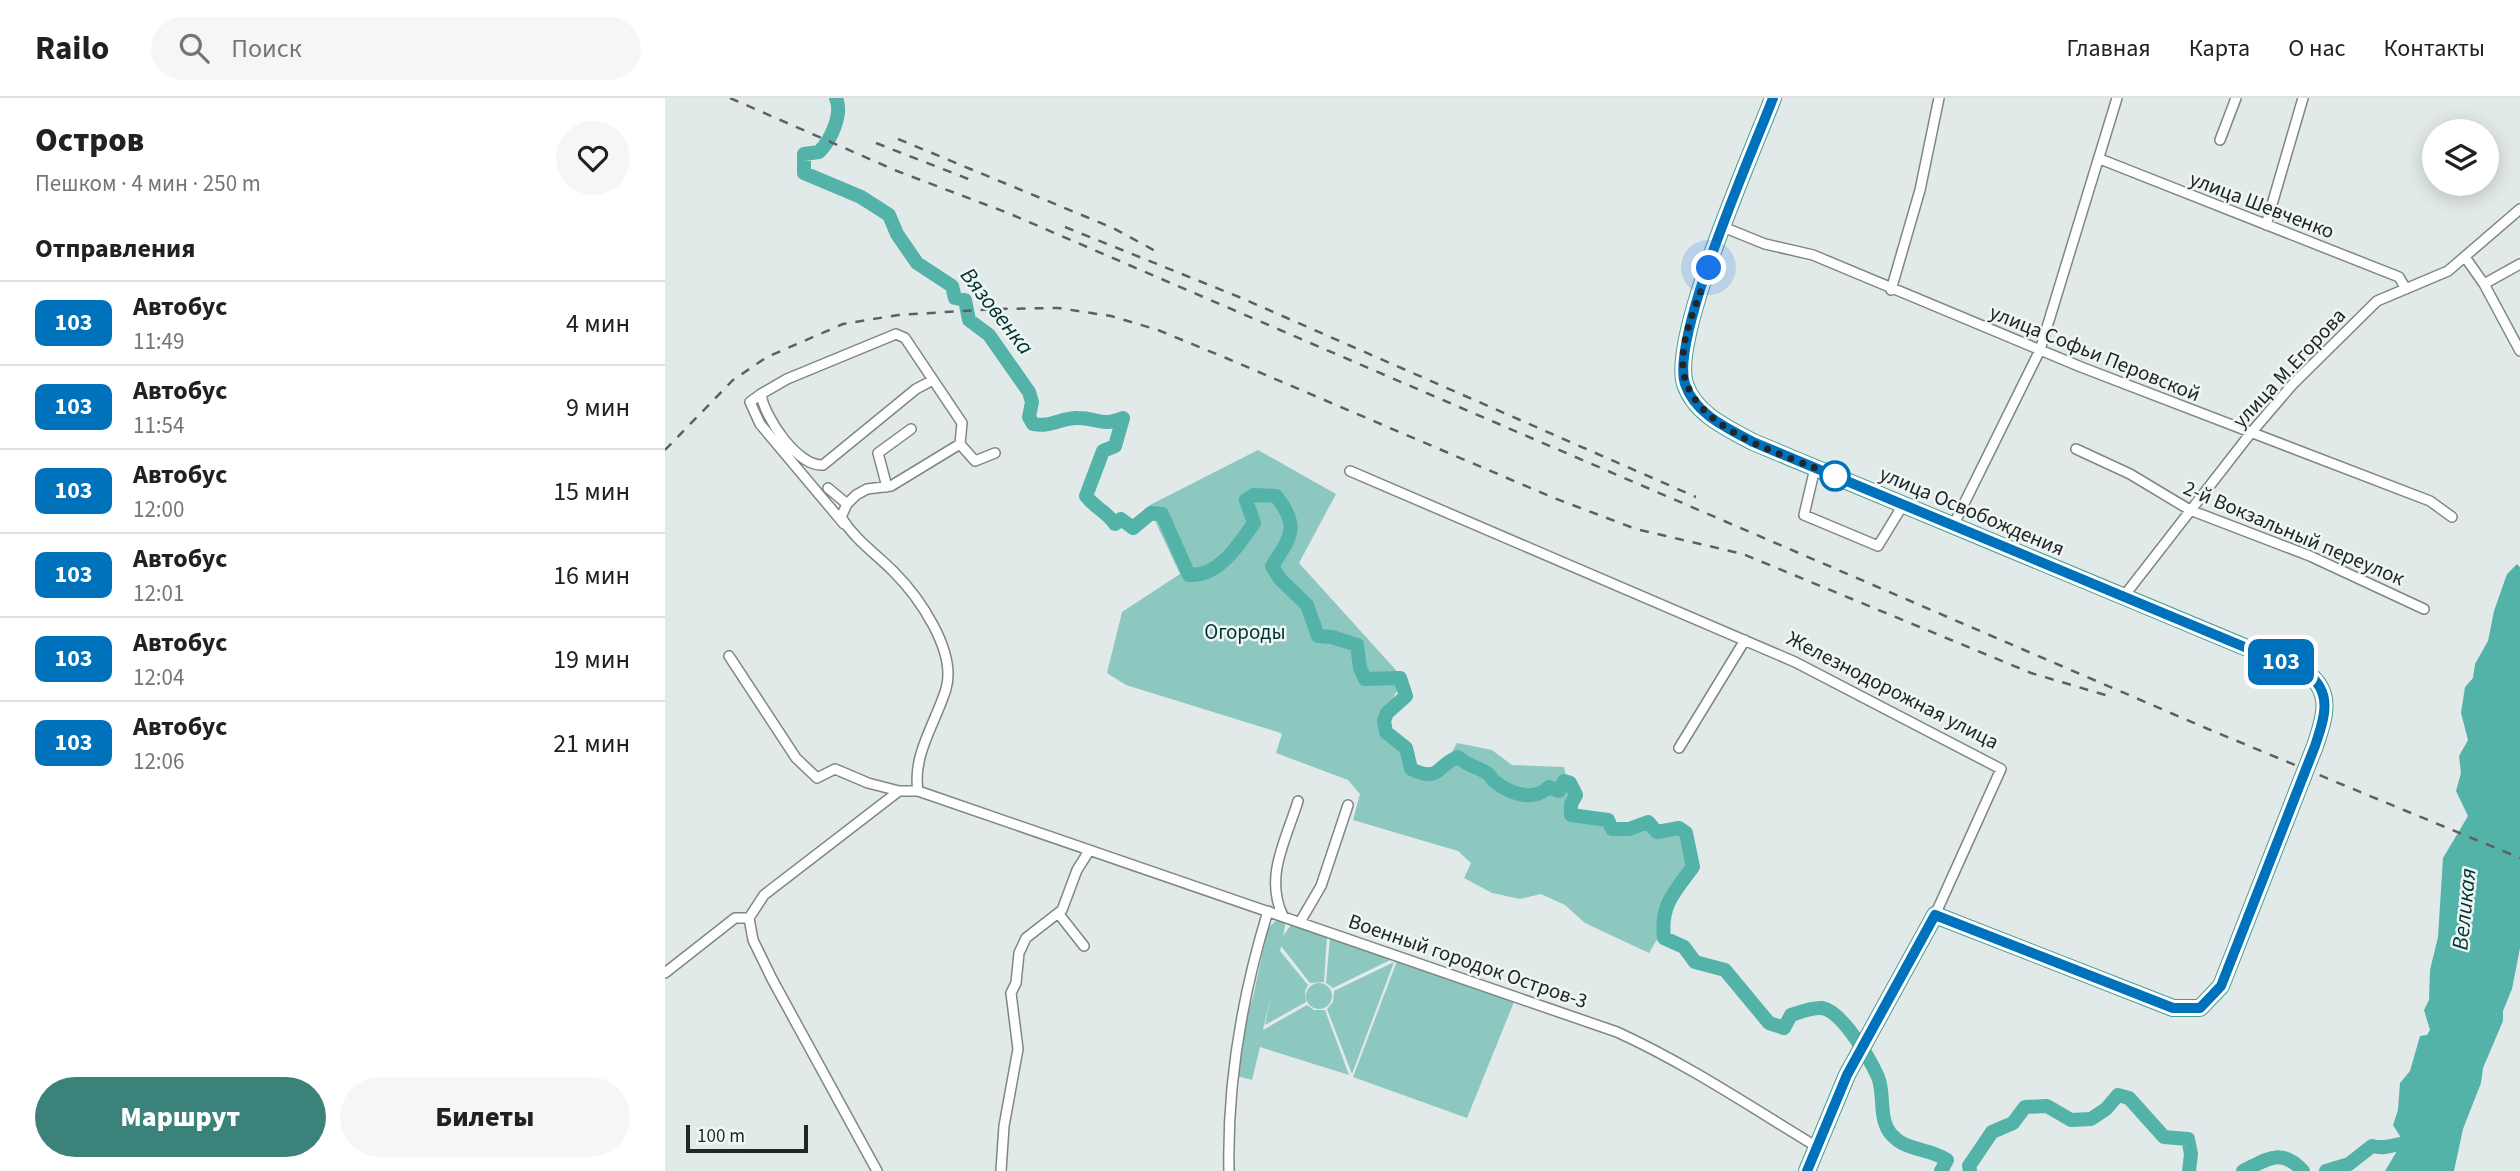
<!DOCTYPE html>
<html lang="ru">
<meta charset="utf-8">
<style>
body{margin:0;font-family:"Source Sans 3",sans-serif;background:#f6f6f6;color:#202124;height:100vh;display:flex;flex-direction:column;font-size:26px;white-space:nowrap}
*{box-sizing:border-box;margin:0}
p{font-size:23px;color:#757577}
.icon{flex:none;width:38px;height:38px;fill:none;stroke:currentColor;stroke-width:2;stroke-linecap:round;stroke-linejoin:round}
.map{position:relative;flex:1;overflow:hidden}
.panel{display:flex;flex-direction:column;background:#fff;width:665px}
.panel>*{flex:none}
.badge{padding:0 14px;border-radius:10px;font-size:24px;line-height:46px}
.controls{position:absolute;left:1757px;top:21px;display:grid;gap:14px}
.controls a{display:grid;place-items:center;width:77px;height:77px;border-radius:50%;background:#fff;box-shadow:0 4px 18px #0003;font-size:35px}
.scale{position:absolute;left:21px;bottom:18px;width:122px;box-sizing:border-box;padding-left:7px;border:4px solid #232626;border-top:0;font-size:19px;line-height:24px;white-space:nowrap;color:#232626;-webkit-text-stroke:5px #eff7f6;paint-order:stroke}
.you{position:absolute;width:35px;height:35px;margin:-18px;border:5px solid #fff;border-radius:50%;background:#1a73e8;box-shadow:0 0 0 10px #1a73e833}
.map>.badge{position:absolute;translate:-50% -50%;box-shadow:0 0 0 4px #fff}
h2{padding:0 35px;font-size:26px;line-height:63px}
.round{display:grid;place-items:center;flex:none;width:74px;height:74px;border-radius:37px;background:#f6f6f6}
.summary{display:flex;align-items:center;justify-content:space-between;height:119px;padding:0 35px}
h1{font-size:33px;font-weight:800;line-height:52px}
.cta{display:flex;gap:14px;margin-top:auto;padding:14px 35px}
.cta a{flex:1;height:80px;border-radius:42px;background:#3b827b;color:#fff;font-size:28px;font-weight:800;line-height:80px;text-align:center}
.cta a+a{background:#f6f6f6;color:#202124}
ul{padding:0;list-style:none}
li{display:flex;align-items:center;gap:21px;height:84px;padding:0 35px;border-top:2px solid #e0e0e0}
li div{flex:1}
li b{display:block;font-size:26px}
li em{font-style:normal}
li .badge{min-width:77px;font-weight:700;text-align:center}
header{display:flex;align-items:center;gap:42px;box-sizing:border-box;height:98px;padding:0 35px;background:#fff;border-bottom:2px solid #e0e0e0}
header strong{font-size:33px}
nav{display:flex;gap:38px;margin-inline-start:auto;font-size:24px}
.search{width:490px;height:63px;background:#f6f6f6;display:flex;align-items:center;gap:18px;box-sizing:border-box;padding:0 24px;border-radius:38px;color:#757577;font-size:26px}
main{display:flex;flex:1;min-height:0}
.map>svg:first-child{display:block}
.green{fill:#8cc7c0}
.water{fill:#53b3a9}
.lines{fill:none;stroke-linecap:round;stroke-linejoin:round}
.river{stroke:#53b3a9;stroke-width:14}
.minor-casing{stroke:#7f8785;stroke-width:12}
.primary-casing{stroke:#459e96;stroke-width:18}
.minor{stroke:#fff;stroke-width:9}
.primary{stroke:#9bece4;stroke-width:14}
.rail{stroke:#5c6160;stroke-width:2.5;stroke-dasharray:9 9;stroke-linecap:butt}
.line-casing{stroke:#fff;stroke-width:16}
.line{stroke:#0072bc;stroke-width:10}
.walk{stroke:#232626;stroke-width:7;stroke-dasharray:0 12.6}
.stop-dot{fill:#fff;stroke:#0072bc;stroke-width:3.5}
.labels{text-anchor:middle;dominant-baseline:central;stroke-width:5;stroke-linejoin:round;paint-order:stroke}
.street-label{font-size:21px;fill:#232626;stroke:#eff7f6}
.park-label{font-size:21px;fill:#043430;stroke:#eff7f6}
.water-label{font-size:23px;font-style:italic;fill:#03332f;stroke:#eff7f6}
</style>
<header>
<strong>Railo</strong>
<div class="search"><svg class="icon" aria-label="search" viewBox="0 0 24 24"><circle cx="10" cy="10" r="6"/><path d="M15 15l6 6"/></svg>Поиск</div>
<nav><a>Главная</a><a>Карта</a><a>О нас</a><a>Контакты</a></nav>
</header>
<main>
<section class="panel">
<div class="summary"><div><h1>Остров</h1><p>Пешком · 4 мин · 250 m</p></div><a class="round"><svg class="icon" aria-label="heart" viewBox="0 0 24 24"><path d="M12 20l-8-8c-3-5 5-10 8-4 3-6 11-1 8 4z"/></svg></a></div>
<h2>Отправления</h2>
<ul>
<li><span class="badge" style="background:#0072bc;color:#fff">103</span><div><b>Автобус</b><p>11:49</p></div><em>4 мин</em></li>
<li><span class="badge" style="background:#0072bc;color:#fff">103</span><div><b>Автобус</b><p>11:54</p></div><em>9 мин</em></li>
<li><span class="badge" style="background:#0072bc;color:#fff">103</span><div><b>Автобус</b><p>12:00</p></div><em>15 мин</em></li>
<li><span class="badge" style="background:#0072bc;color:#fff">103</span><div><b>Автобус</b><p>12:01</p></div><em>16 мин</em></li>
<li><span class="badge" style="background:#0072bc;color:#fff">103</span><div><b>Автобус</b><p>12:04</p></div><em>19 мин</em></li>
<li><span class="badge" style="background:#0072bc;color:#fff">103</span><div><b>Автобус</b><p>12:06</p></div><em>21 мин</em></li>
</ul>
<div class="cta"><a>Маршрут</a><a>Билеты</a></div>
</section>
<div class="map">
<svg width="1855" height="1073" viewBox="0 0 1855 1073">
<rect width="100%" height="100%" fill="#e2eae9"/>
<path class="green" d="M593,352L671,396L634,465L739,581L716,621L718,635L736,652L745,677L763,682L773,679L792,645L827,652L847,667L899,669L904,692L903,722L938,728L947,737L982,729L989,737L1014,735L1019,738L1024,762L1022,772L997,810L994,838L984,855L920,825L900,807L876,796L855,801L827,795L799,780L806,765L793,753L688,722L695,696L683,682L611,655L617,636L613,634L461,587L442,575L457,514L515,476L483,408Z
M612,822L621,823L618,838L626,827L662,838L659,884L645,885L616,848L615,853L643,887L640,893L641,904L600,927L606,896L598,932L642,907L649,912H660L684,977L595,949L587,982L572,978L573,944L588,899L603,830Z
M665,839L727,861L668,890L661,885Z
M732,863L849,904L802,1020L688,979Z
M729,864L687,976L662,911L668,904L669,893Z
M641 898a13 13 0 1 1 26 0a13 13 0 1 1-26 0Z"/>
<path class="water" d="M1852,466L1855,469V850L1847,891L1838,913V923L1818,970L1816,985L1798,1031L1789,1073H1720L1738,1043L1728,1027L1733,1012L1735,985L1745,973L1755,938L1762,937L1765,932L1759,912L1764,902L1765,872L1773,839L1778,760L1803,718L1791,693L1796,675L1794,658L1803,642L1796,615L1800,589L1808,580L1810,566L1823,543L1829,513L1842,476Z"/>
<g class="lines">
<path class="river" d="M171,0C178,16 166,42 154,54L139,56V75L196,99L224,117L232,136L252,165L287,188L290,200L300,202L304,222L324,237L364,294L367,304L364,319L368,326C386,330 397,319 413,320C433,320 436,329 458,320L450,348L438,353L421,398C430,410 442,414 450,426L456,421L468,430L486,415L497,416L524,477C554,479 574,446 589,425L581,402L589,397L611,398C636,429 625,440 607,468L615,481L642,507L653,538L667,539L692,547L695,570L700,581L735,580L741,598L722,615L719,623L721,634L741,650L746,671C776,685 771,667 793,659C806,670 811,668 822,675C827,678 825,680 829,683C845,696 868,704 884,689L894,693L899,683L905,685L911,697L906,706V717L943,722L947,731H964L983,724L992,734L1014,730L1021,735L1028,769C1009,794 995,808 999,840L1019,849L1030,864L1060,872L1104,925L1119,930L1126,917C1135,914 1147,909 1157,910C1177,913 1205,961 1213,979C1220,995 1213,1021 1226,1036C1241,1054 1263,1049 1282,1062L1276,1073
M1305,1073L1304,1068L1327,1034L1348,1025L1360,1009L1382,1008L1406,1022L1426,1021L1441,1011L1453,997L1464,1000L1499,1039L1523,1041L1526,1056L1524,1073
M1578,1073C1603,1061 1616,1049 1638,1073
M1661,1073L1684,1066L1707,1048C1726,1053 1732,1041 1754,1048"/>
<g class="minor-casing">
<path id="minor" d="M1555,42L1571,0
M1435,61L1734,179L1741,191
M1601,127L1638,0
M1058,129L1100,146L1148,157L1416,269L1765,403L1787,419
M1800,159L1819,186L1855,253
M1819,186L1855,166
M1226,192L1255,92L1274,0
M96,296L85,304L95,326L179,426
M295,346L310,363L330,355
M1411,351L1465,376L1525,412L1645,458L1759,511
M1150,370L1139,417L1213,448L1238,407
M685,373L1130,564L1336,671L1270,817
M222,389L213,355L246,331
M163,390L182,406
M1288,428L1375,252L1452,0
M1459,498L1585,336L1627,287L1712,203L1783,173L1855,111
M64,558L131,660L152,680L170,671L203,685L234,693
M1014,650L1080,542
M253,693C247,657 271,624 281,591C292,553 254,499 228,473C210,455 190,442 176,419L182,406L191,397L202,391L226,388L295,346L297,325L240,240L231,236L122,281L96,296C99,319 133,369 158,367L251,291L268,282
M393,815L419,848
M618,818C599,779 621,742 633,703
M635,824L656,788L683,707
M0,875L70,820H84
M212,1073L107,881L88,842L84,820L99,797L234,693H253L952,934C1022,966 1086,1009 1152,1049
M336,1073L339,1028L353,951L346,895L351,885L354,855L361,840L397,812L412,772L424,753
M564,1073C562,985 577,898 603,813"/>
</g>
<g class="primary-casing">
<path id="primary" d="M1108,0C1088,53 1005,239 1020,286C1030,316 1062,330 1088,344L1642,575C1669,595 1659,621 1650,648L1556,888L1535,910H1508L1270,817L1182,977L1142,1073"/>
</g>
<use href="#minor" class="minor"/>
<use href="#primary" class="primary"/>
<path class="rail" d="M65,0L232,73L343,115L1543,631L1855,760
M233,41L448,130L496,156
M211,45L311,84
M400,129L574,199L1031,399
M0,352L68,282L102,259L178,226L233,217L330,211L393,210L446,218L493,232L561,260L889,400L971,431L1078,456L1366,575L1447,599"/>
</g>
<g class="lines">
<g class="line-casing">
<path id="line" d="M1108,0C1088,53 1005,239 1020,286C1030,316 1062,330 1088,344L1642,575C1669,595 1659,621 1650,648L1556,888L1535,910H1508L1270,817L1182,977L1142,1073"/>
</g>
<use href="#line" class="line"/>
<path class="walk" d="M1044,170C1035,198 1020,228 1018,258C1012,330 1118,355 1170,378"/>
</g>
<circle class="stop-dot" cx="1170" cy="378" r="14"/>
<g class="labels">
<g class="street-label">
<text transform="translate(1597 107) rotate(21)">улица Шевченко</text>
<text transform="translate(1430 255) rotate(22)">улица Софьи Перовской</text>
<text transform="translate(1624 270) rotate(-47)">улица М.Егорова</text>
<text transform="translate(1307 413) rotate(23)">улица Освобождения</text>
<text transform="translate(1629 435) rotate(23)">2-й Вокзальный переулок</text>
<text transform="translate(1228 592) rotate(27)">Железнодорожная улица</text>
<text transform="translate(803 863) rotate(19)">Военный городок Остров-3</text>
</g>
<g class="park-label">
<text x="580" y="534">Огороды</text>
</g>
<g class="water-label">
<text transform="translate(332 213) rotate(52)">Вязовенка</text>
<text transform="translate(1799 811) rotate(-84)">Великая</text>
</g>
</g>
</svg>
<div class="controls">
<a><svg class="icon" aria-label="layers" viewBox="0 0 24 24"><path d="M12 4l9 5-9 5-9-5zM3 14l9 5 9-5"/></svg></a>
</div>
<div class="scale">100 m</div>
<div class="you" style="left:1044px;top:170px"></div>
<b class="badge" style="left:1616px;top:564px;background:#0072bc;color:#fff">103</b>
</div>
</main>
